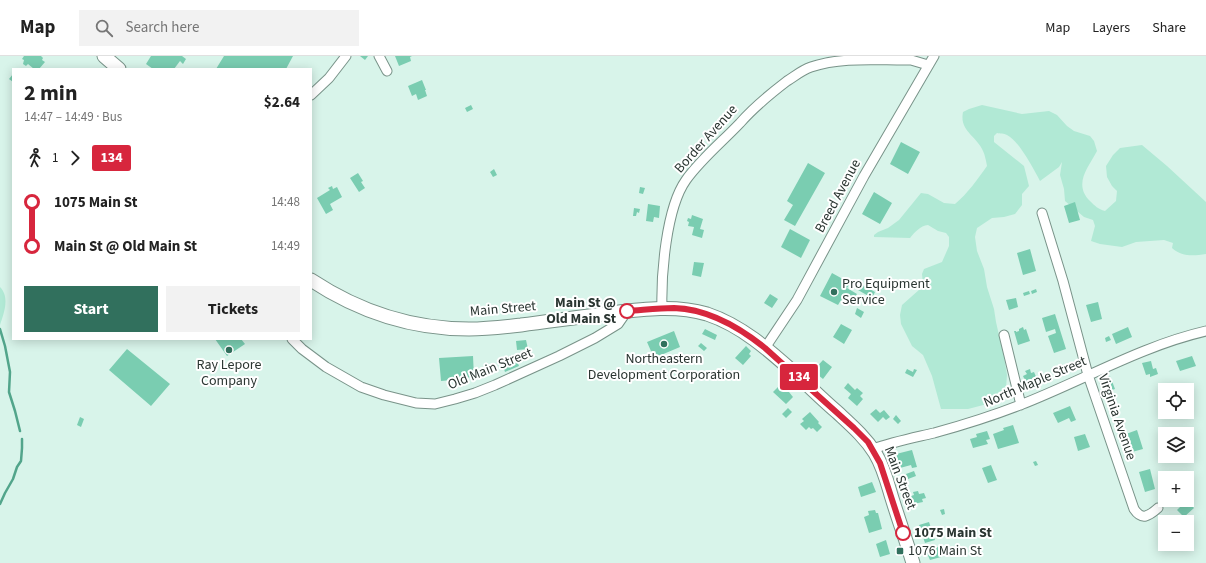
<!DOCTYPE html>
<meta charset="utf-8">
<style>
body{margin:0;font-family:"Source Sans 3",sans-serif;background:#f2f2f2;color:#222;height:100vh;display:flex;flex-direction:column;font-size:15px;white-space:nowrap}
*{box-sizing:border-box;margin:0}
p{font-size:13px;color:#767676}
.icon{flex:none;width:22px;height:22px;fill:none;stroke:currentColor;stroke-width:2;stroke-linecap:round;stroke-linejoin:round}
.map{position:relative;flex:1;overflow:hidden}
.side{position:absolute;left:12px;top:12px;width:300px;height:272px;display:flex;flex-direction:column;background:#fff;border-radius:0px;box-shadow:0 2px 10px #0003}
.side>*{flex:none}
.badge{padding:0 8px;border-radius:3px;font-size:14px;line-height:26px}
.tools{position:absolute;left:1158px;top:327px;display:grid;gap:8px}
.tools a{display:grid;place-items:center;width:36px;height:36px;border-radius:0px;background:#fff;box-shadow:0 2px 10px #0003;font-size:20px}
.map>.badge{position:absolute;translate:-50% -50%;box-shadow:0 0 0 2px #fff}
.legs{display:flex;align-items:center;gap:6px;height:44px;padding:0 12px;font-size:13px}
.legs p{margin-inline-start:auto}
.overview{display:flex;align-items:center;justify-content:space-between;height:68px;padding:0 12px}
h1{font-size:22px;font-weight:700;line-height:30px}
.button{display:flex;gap:8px;margin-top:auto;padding:8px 12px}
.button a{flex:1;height:46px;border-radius:0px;background:#31705d;color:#fff;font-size:16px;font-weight:700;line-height:46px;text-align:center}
.button a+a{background:#f2f2f2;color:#222}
ul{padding:0 12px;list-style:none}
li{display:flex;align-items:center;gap:14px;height:44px;font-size:15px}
li i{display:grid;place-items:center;width:6px;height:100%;margin:0 5px;background:currentColor}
li i::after{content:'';width:10px;height:10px;margin:-5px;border:3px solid;border-radius:50%;background:#fff}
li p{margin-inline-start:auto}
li:first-child i{background:linear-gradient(#0000 50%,currentColor 0)}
li:last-child i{background:linear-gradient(currentColor 50%,#0000 0)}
header{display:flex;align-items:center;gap:24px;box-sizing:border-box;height:56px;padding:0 20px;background:#fff;border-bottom:1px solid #e0e0e0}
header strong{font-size:19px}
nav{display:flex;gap:22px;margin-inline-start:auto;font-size:14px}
.search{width:280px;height:36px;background:#f2f2f2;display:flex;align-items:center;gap:10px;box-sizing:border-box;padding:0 14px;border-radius:0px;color:#767676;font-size:15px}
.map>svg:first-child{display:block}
.green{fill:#b1e9d5}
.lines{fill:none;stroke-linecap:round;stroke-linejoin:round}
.stream{stroke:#52a58b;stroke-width:2.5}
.building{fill:#7acdb1}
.minor-casing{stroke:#799389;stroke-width:11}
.secondary-casing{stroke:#799389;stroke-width:15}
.minor{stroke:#fff;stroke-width:9}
.secondary{stroke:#fff;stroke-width:13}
.line-1-casing{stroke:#fff;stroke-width:9}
.line-1{stroke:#d7263d;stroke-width:6}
.poi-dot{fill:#31705d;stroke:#fff;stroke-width:1.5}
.stop-1-dot{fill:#fff;stroke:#d7263d;stroke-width:2}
.labels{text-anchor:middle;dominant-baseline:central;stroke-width:4;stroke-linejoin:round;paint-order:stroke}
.street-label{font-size:14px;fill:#2a3531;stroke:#fff}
.poi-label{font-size:14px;fill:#2a3531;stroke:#fff;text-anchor:start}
.stop-label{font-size:14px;font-weight:bold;fill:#2a3531;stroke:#fff;text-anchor:end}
</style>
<header>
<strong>Map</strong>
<div class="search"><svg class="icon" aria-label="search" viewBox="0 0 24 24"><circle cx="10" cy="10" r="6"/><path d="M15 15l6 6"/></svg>Search here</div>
<nav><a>Map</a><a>Layers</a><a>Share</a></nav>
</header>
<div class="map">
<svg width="1206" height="507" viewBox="0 0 1206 507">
<rect width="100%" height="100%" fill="#d8f4ea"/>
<path class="green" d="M982,49L1022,58L1049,55L1057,59L1067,70L1074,75L1090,80L1094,85L1097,95C1088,112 1073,128 1090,145C1095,150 1098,153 1105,155L1116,145L1117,135L1112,130L1107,121L1106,110L1113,99L1120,92L1142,89L1167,110L1206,146V198C1193,200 1182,201 1172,192L1173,187L1164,184L1136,186L1122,191L1100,188L1091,185L1095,170L1093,164L1084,161L1065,145L1064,133L1060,119L1062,106L1059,111L1040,125C1033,112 1019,85 1007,79C1004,77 1000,78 997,77L994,80V86L1024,110L1029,130L1022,138V149L1015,158L1004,161L992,162L977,172L975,181L977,195L984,213L987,231L994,253L996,266L1004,301L1007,319L1006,332L991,347L968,353H941L932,320L923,299L912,290L901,268L900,259L902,249L920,233L923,228L922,218L924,213L942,206L949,190V181L946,177L938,175L928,169C920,170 915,176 910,182L874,181V179L878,176L888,172L899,164L921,137L928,138L944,147L955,148C968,137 977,124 987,110C986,105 985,99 983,95C977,80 959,75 963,56L969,53Z
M0,231C10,241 4,257 0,269Z"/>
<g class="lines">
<path class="stream" d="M0,273L5,290L10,316L9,336L15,355L20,375
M0,448L5,437L13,423L17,411L21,405L22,392V383"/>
</g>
<path class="building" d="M24,0H41L43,2L42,4L45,6L39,13H34L28,8L26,10L23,8L24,4L22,3Z
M151,0H182L186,3L183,8L180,5L174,13H153L146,8Z
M224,0H293L286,13H216Z
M360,0H368L365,4Z
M395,0H412L410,1L411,5L399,10Z
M13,18V26L9,23Z
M422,24L426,34H425L427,40L418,44L416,38L412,40L408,30Z
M471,49L473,53L467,56L465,52Z
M901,86L920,96L908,118L890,108Z
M808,107L825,117L795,170L784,164L793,149L787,145Z
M494,113L497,119L493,121L490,116Z
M358,117L363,125L361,126L365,132L359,136L350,122Z
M332,130L333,133L337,131L342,141L330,148L333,154L326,158L317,142L330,134L328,132Z
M640,131L645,132L643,138L639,137Z
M874,136L892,147L880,168L862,158Z
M1075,146L1080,164L1069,167L1064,150Z
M648,148L660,150L659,162L654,161L653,166L646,165Z
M634,152L640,153L639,157L637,156L636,160H633Z
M692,159L703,163L700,173L704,174L702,182L692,179L694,171L688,170L689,166L687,165L688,162L691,163Z
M790,173L810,184L801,202L781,191Z
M1030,193L1036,215L1023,219L1017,197Z
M694,206L704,207L701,221L692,219Z
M832,217L850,227L847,232L857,238L850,249L841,244L838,249L820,240Z
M886,225L893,227L890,233L884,231Z
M861,228L875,236L872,242L858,234Z
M1036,233L1037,236L1032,238L1031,235Z
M1029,235L1030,238L1024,240L1023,237Z
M770,238L778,243L772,252L764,247Z
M1016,242L1018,251L1009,254L1006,244Z
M1098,246L1102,263L1091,266L1086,249Z
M857,252L864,256L861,262L855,258Z
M1055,258L1066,293L1054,297L1048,280L1056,277L1055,273L1046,276L1042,262Z
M841,268L852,274L844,288L833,281Z
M1023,271L1024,274L1026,273L1030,285L1018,289L1014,275H1016V276L1019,275V273Z
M1128,271L1132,281L1116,288L1112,278Z
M705,273L717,279L715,284L702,278Z
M674,275L680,291L654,302L647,286Z
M1109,280L1111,284L1106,286L1105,282Z
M215,283H241L245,288L227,300Z
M526,284L528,293L517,294L516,285Z
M701,287L707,292L704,295L698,290Z
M746,290L751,295L749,298L751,300L743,309L735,302Z
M127,293L170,328L151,350L109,314Z
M514,298L519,310L505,316L501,304Z
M473,300L474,321L463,322V323L441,325L439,302Z
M1192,300L1196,310L1180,315L1176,305Z
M823,304L832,311L823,323L813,315Z
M1151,305L1153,313L1156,312L1158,318L1150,321V318L1146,319L1142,307Z
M907,313L913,316L914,313L917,314L913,321L905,317Z
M1030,313L1031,317L1034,316L1037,323L1035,324L1037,330L1031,333L1030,331H1028L1023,320L1027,318L1025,315Z
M1110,320L1115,333L1112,334L1114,340L1108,342L1106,337L1104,338L1099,327H1101L1100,325Z
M848,327L855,334L857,332L863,337L860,340L863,343L857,350L848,342L851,338L844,332Z
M781,328L786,334L787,332L790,335L789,336L793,341L786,348L773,336Z
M1070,350L1076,364L1071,366L1069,362L1058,367L1053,357Z
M788,352L792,356L786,362L782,358Z
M876,353L880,357L884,354L890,361L886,364L883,361L878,366L870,358Z
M810,356L819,366L818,367L822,371L817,376L813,372L811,373L809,371L806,374L800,368L804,365L802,363Z
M896,359L901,365L898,368L893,363Z
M80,361L84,363L81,371L77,369Z
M1013,369L1019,387L998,393L993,378L1004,374L1003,372Z
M1137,374L1143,393L1132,396L1126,378Z
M987,375L990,383L986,384L988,388L973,392L970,383L977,381L976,378Z
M1085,378L1090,391L1078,395L1074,381Z
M912,394L917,411L912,412L911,409L900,412L896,398Z
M1036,405L1038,409L1035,410L1033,406Z
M991,409L997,424L988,427L982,412Z
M1150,413L1155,433L1145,436L1139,416Z
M914,415L916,420L908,423L906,418Z
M872,426L876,436L861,441L858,431Z
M918,435L919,438L924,437L926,442L922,443L923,446L913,448L911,440L914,439L913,436Z
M1187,444L1194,452L1184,461L1177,454Z
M944,453L945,458L942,459L940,454Z
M875,454L876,457H878L882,473L869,477L864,461L869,459L868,455Z
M929,466L935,484L925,487L919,469Z
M886,484L890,498L880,501L876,488Z
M938,491L941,501L930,504L926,495Z"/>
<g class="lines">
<g class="minor-casing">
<path id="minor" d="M379,0L387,15
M311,39L329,22L346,0
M1042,157L1063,225L1088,319L1134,453C1142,465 1149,460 1158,452
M662,253C661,219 666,152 686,124C701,103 722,86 740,67C754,51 770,38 787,25C795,20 802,14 811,11C840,1 874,4 904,4H911L928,9
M1004,279L1021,349
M292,283L302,293L326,311L361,331L384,339L416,347L435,348L455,343L475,337L495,329L559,300L595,282L618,268L627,255
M765,292L797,244L864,120L934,0
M873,393C893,386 913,382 934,377C963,369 992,360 1020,349C1082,325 1141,290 1206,275"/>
</g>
<g class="secondary-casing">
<path id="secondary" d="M104,0L119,13
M311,224C358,255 412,273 469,273C487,273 504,271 521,269C549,265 576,262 603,258C637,254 673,248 707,258C743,270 771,296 799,321C812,333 824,345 837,356C851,369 865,381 875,397C883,410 887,425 891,439C898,462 906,484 913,507"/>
</g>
<use href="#minor" class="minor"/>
<use href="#secondary" class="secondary"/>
</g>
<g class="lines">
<g class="line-1-casing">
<path id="line-1" d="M627,255C643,254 658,252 674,252C708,253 739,271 765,292L854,372L868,386L880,407L903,477"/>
</g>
<use href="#line-1" class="line-1"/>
</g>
<g class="poi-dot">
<circle cx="834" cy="236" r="4"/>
<circle cx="664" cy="288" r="4"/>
<circle cx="229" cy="294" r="4"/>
<rect x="896" y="491" width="8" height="8" rx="2"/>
</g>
<g class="stop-1-dot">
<circle cx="627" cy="255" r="7"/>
<circle cx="903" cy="477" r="7"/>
</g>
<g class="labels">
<g class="street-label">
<text transform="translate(706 83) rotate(-48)">Border Avenue</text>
<text transform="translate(838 140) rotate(-62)">Breed Avenue</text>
<text transform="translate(503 253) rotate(-5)">Main Street</text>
<text transform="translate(490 313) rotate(-22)">Old Main Street</text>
<text transform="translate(1035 326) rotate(-23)">North Maple Street</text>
<text transform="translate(1117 361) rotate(71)">Virginia Avenue</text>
<text transform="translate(900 422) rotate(69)">Main Street</text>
</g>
<g class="poi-label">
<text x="842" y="228">Pro Equipment<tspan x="842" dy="16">Service</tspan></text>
<text x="664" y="303" text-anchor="middle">Northeastern<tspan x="664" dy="16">Development Corporation</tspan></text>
<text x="229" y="309" text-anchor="middle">Ray Lepore<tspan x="229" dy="16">Company</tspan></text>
<text x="908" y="495">1076 Main St</text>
</g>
<g class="stop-label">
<text x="616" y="247">Main St @<tspan x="616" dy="16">Old Main St</tspan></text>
<text x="914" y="477" text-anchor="start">1075 Main St</text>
</g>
</g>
</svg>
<div class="tools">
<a><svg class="icon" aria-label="locate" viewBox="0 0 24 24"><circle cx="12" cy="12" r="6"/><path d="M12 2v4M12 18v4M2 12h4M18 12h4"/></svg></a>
<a><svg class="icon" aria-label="layers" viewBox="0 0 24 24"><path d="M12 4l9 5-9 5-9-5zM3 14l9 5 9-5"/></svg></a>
<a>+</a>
<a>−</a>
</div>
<b class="badge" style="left:799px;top:321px;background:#d7263d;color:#fff">134</b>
<section class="side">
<div class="overview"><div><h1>2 min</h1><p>14:47 – 14:49 · Bus</p></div><b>$2.64</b></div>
<div class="legs"><svg class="icon" aria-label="walk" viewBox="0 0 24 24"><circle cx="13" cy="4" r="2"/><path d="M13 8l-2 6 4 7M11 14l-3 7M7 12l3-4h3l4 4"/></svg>1<svg class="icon" aria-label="forward" viewBox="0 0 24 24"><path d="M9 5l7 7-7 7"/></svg><b class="badge" style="background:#d7263d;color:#fff">134</b></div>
<ul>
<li><i style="color:#d7263d"></i><b>1075 Main St</b><p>14:48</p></li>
<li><i style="color:#d7263d"></i><b>Main St @ Old Main St</b><p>14:49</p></li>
</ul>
<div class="button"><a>Start</a><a>Tickets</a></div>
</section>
</div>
